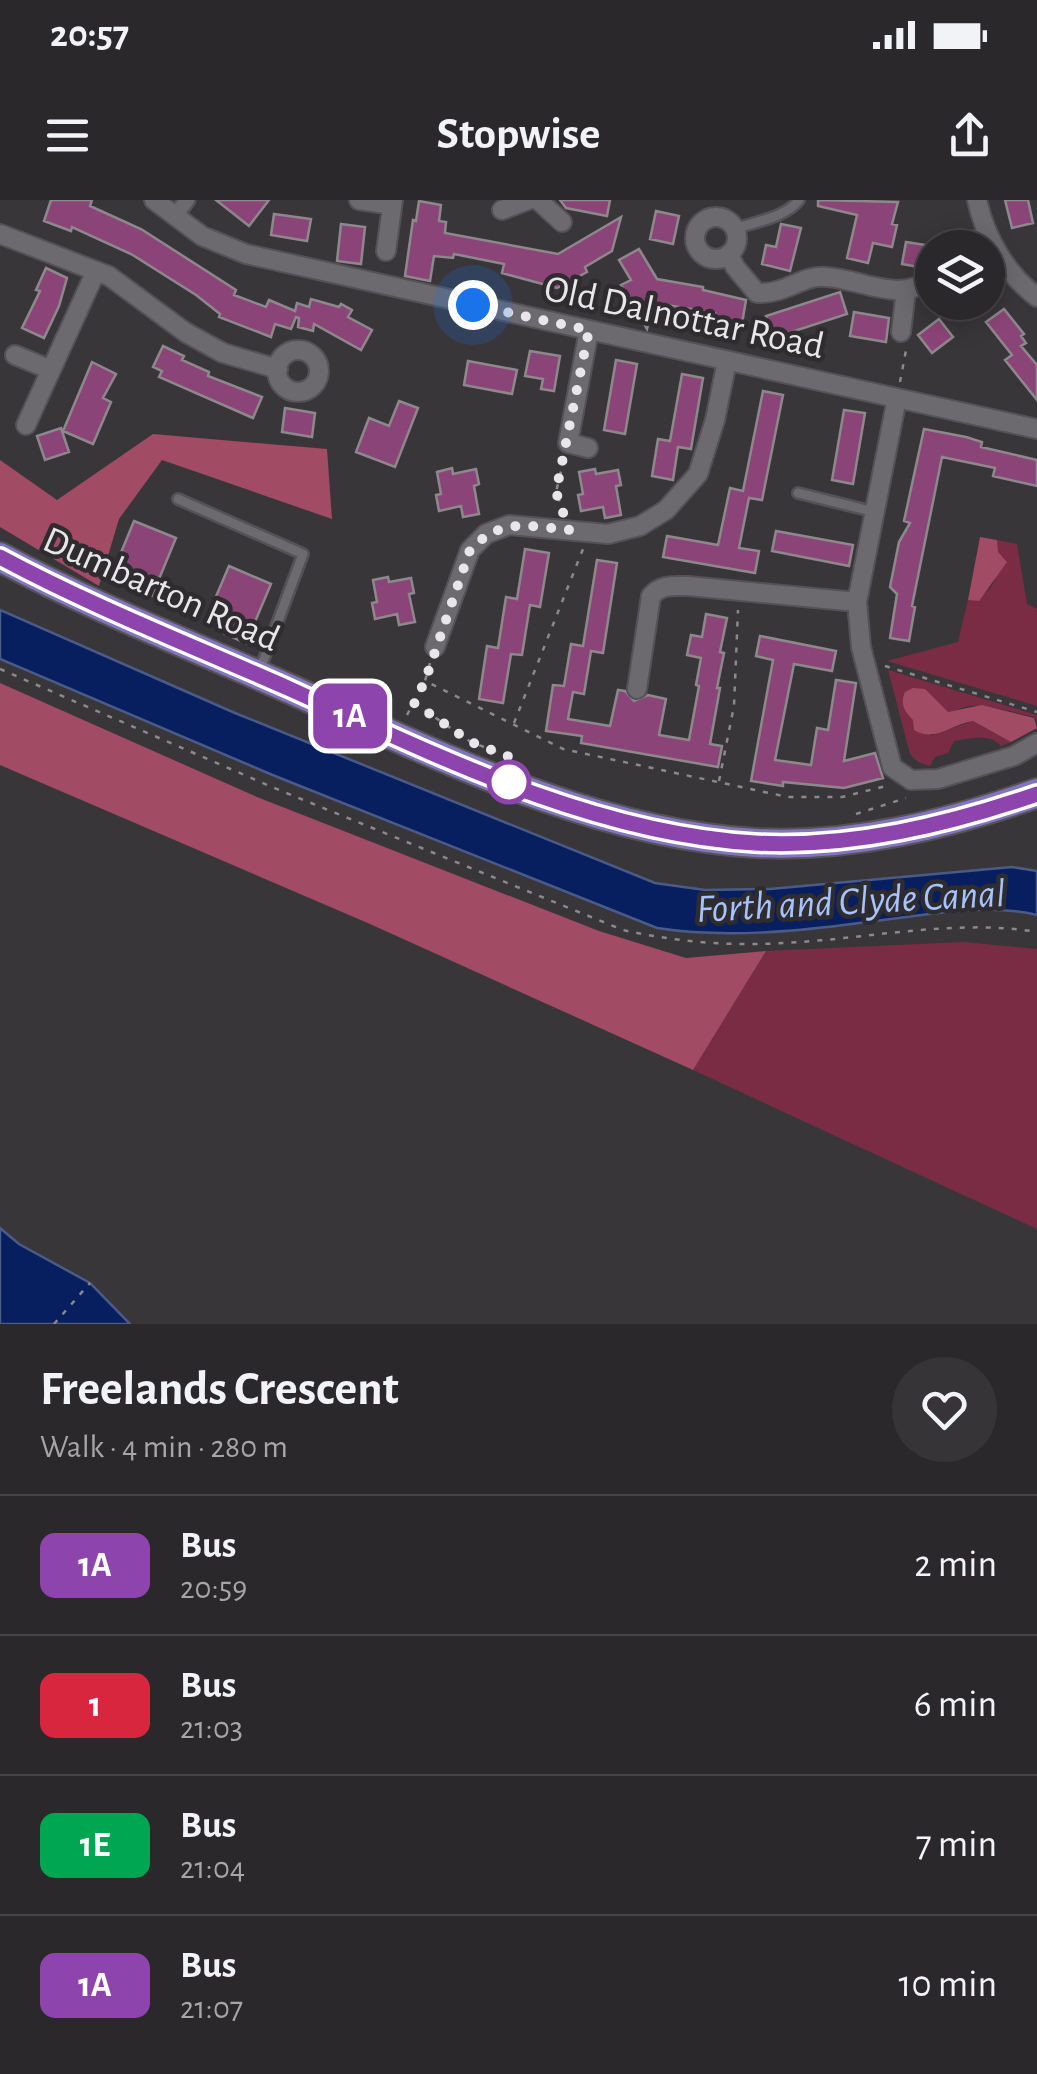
<!DOCTYPE html>
<meta charset="utf-8">
<style>
body{margin:0;font-family:"Alegreya Sans",sans-serif;background:#373438;color:#f1f3f6;height:100vh;display:flex;flex-direction:column;font-size:38px;white-space:nowrap}
*{box-sizing:border-box;margin:0}
p{font-size:32px;color:#a6a6a9}
.icon{flex:none;width:55px;height:55px;fill:none;stroke:currentColor;stroke-width:2;stroke-linecap:round;stroke-linejoin:round}
.map{position:relative;height:1124px;overflow:hidden}
.sheet{display:flex;flex-direction:column;background:#2b282c;flex:1}
.sheet>*{flex:none}
.badge{padding:0 20px;border-radius:15px;font-size:35px;line-height:65px}
.tools{position:absolute;left:915px;top:30px;display:grid;gap:20px}
.tools a{display:grid;place-items:center;width:90px;height:90px;border-radius:50%;background:#2b282c;box-shadow:0 5px 25px #0003,0 0 0 2px #474448;font-size:50px}
.you{position:absolute;width:50px;height:50px;margin:-25px;border:8px solid #fff;border-radius:50%;background:#1a73e8;box-shadow:0 0 0 15px #1a73e833}
.map>.badge{position:absolute;translate:-50% -50%;box-shadow:0 0 0 5px #fff}
.round{display:grid;place-items:center;flex:none;width:105px;height:105px;border-radius:52px;background:#373438}
.head{display:flex;align-items:center;justify-content:space-between;height:170px;padding:0 40px}
h1{font-size:48px;font-weight:700;line-height:75px}
ul{padding:0;list-style:none}
li{display:flex;align-items:center;gap:30px;height:140px;padding:0 40px;border-top:2px solid #474448}
li div{flex:1}
li b{display:block;font-size:38px}
li em{font-style:normal}
li .badge{min-width:110px;font-weight:700;text-align:center}
.status{display:flex;justify-content:space-between;align-items:center;height:70px;padding:0 50px;background:#2b282c;direction:ltr}
.status svg{height:28px;fill:currentColor}
header{display:flex;justify-content:space-between;align-items:center;height:130px;padding:0 40px;background:#2b282c;font-size:45px;font-weight:700}
.map>svg:first-child{display:block}
.green{fill:#7b2c45}
.forest{fill:#a24b65}
.water{fill:#081f5f;stroke:#4b5b88;stroke-width:2.5}
.building{fill:#8b4477;stroke:#8d888b;stroke-width:2.5}
.lines{fill:none;stroke-linecap:round;stroke-linejoin:round}
.service-casing{stroke:#545256;stroke-width:14}
.pedestrian-casing{stroke:#545256;stroke-width:19}
.minor-casing{stroke:#545256;stroke-width:22}
.primary-casing{stroke:#545256;stroke-width:32}
.path{stroke:#8b898c;stroke-width:2.5;stroke-dasharray:5 8;stroke-linecap:butt}
.service{stroke:#6d6a6f;stroke-width:9}
.pedestrian{stroke:#6d6a6f;stroke-width:14}
.minor{stroke:#6d6a6f;stroke-width:18}
.primary{stroke:#8375bd;stroke-width:28}
.line-casing{stroke:#fff;stroke-width:22}
.line{stroke:#8e44ad;stroke-width:15}
.walk{stroke:#e8e6e9;stroke-width:10;stroke-dasharray:0 18}
.stop-dot{fill:#fff;stroke:#8e44ad;stroke-width:5}
.labels{text-anchor:middle;dominant-baseline:central;stroke-width:9;stroke-linejoin:round;paint-order:stroke}
.street-label{font-size:38px;fill:#e8e6e9;stroke:#2f2c30}
.water-label{font-size:40px;font-style:italic;fill:#a6c3fd;stroke:#2f2c30}
</style>
<div class="status"><b>20:57</b><svg viewBox="0 0 49 12"><path d="M0 12V9h3v3zM5 12V6h3v6zM10 12V3h3v9zM15 12V0h3v12zM26 1h20v11H26zM47 4h2v5h-2z"/></svg></div>
<header><svg class="icon" aria-label="menu" viewBox="0 0 24 24"><path d="M4 6h16M4 12h16M4 18h16"/></svg>Stopwise<svg class="icon" aria-label="share" viewBox="0 0 24 24"><path d="M12 15V3M7 8l5-5 5 5M5 13v7h14v-7"/></svg></header>
<div class="map">
<svg width="1037" height="1124" viewBox="0 0 1037 1124">
<rect width="100%" height="100%" fill="#39363a"/>
<path class="green" d="M997,340L1017,344L1027,404L1037,409V506L887,461L958,442L968,400C1003,391 997,369 997,340Z
M888,470L1037,515V521L1034,517C1015,513 984,502 965,507C959,509 954,511 948,512L943,509L930,536L973,521L1011,542L1001,546C989,532 970,539 954,541L948,553L935,557L930,566L918,562L910,554Z
M963,742L1037,749V1029L693,870L766,751Z"/>
<path class="forest" d="M153,234L327,249L332,319L162,260L119,319L99,386L0,327V260L57,300Z
M980,337L997,340L998,352L1007,362L979,401L968,400Z
M0,483L257,597L599,731L686,758L766,751L693,870L370,724L0,565Z
M913,488L925,489L948,512L982,505L1034,518L1037,528L1011,542L973,521C952,524 935,543 914,530L913,520C904,511 900,504 905,492Z"/>
<path class="water" d="M0,410L235,513L655,683L705,690L770,689L1012,667L1037,671V715C984,702 913,717 859,723C793,732 723,738 657,728L275,576L0,459Z
M0,1028L19,1044L90,1083L130,1124H0Z"/>
<path class="building" d="M51,0H92L90,6L141,29L236,90L234,95L266,107L269,100L295,111L297,103L309,107L311,99L339,107L341,104L352,110L348,117L372,130L361,150L314,124L313,131L298,127L299,118L296,117L291,129L275,124L271,137L219,117L220,114L196,95L131,54L72,27L71,31L44,21Z
M216,0H269L249,26Z
M560,0H610L607,16L566,8Z
M818,0L898,2L892,24L897,25L892,47L873,43L868,63L847,58L857,15L818,6Z
M1005,0H1028L1033,23L1012,28Z
M419,1L441,5L439,21L446,22L445,33L558,54L621,17L612,51L585,67L587,72L557,88L502,73L504,64L454,54L453,58L434,56L430,81L405,76L413,20L416,21Z
M656,11L679,16L673,44L650,39Z
M274,14L311,19L307,41L271,35Z
M341,24L365,27L361,64L337,61Z
M781,24L801,28L790,71L762,64L766,45L776,47Z
M906,42L932,46L929,65L924,68L902,64Z
M639,49L657,79L703,87V90L746,100L742,124L714,117L715,113L661,104L659,117L650,116L647,129L621,85L631,80L619,60Z
M46,68L67,78L59,106L44,138L22,128L40,91L36,90Z
M840,92L847,114L773,138L766,116Z
M1004,109L1024,134L1021,136L1026,143L1021,146L1037,165V200L1005,160L1012,155L986,122Z
M854,112L889,118L886,142L850,136Z
M939,119L953,137L932,153L918,135Z
M163,146L184,156L182,160L209,172L208,176L262,197L253,218L159,177L162,171L153,167Z
M530,151L560,156L554,191L541,189L543,179L525,176Z
M616,160L637,164L625,234L604,230Z
M468,161L517,170L512,194L464,185Z
M92,162L116,174L103,198L111,202L93,244L63,231Z
M682,174L703,178L691,249L678,247L673,280L652,276L658,239L670,241Z
M763,191L783,195L762,300L749,298L739,348L759,351L755,373L663,357L667,336L718,345L730,288L743,291Z
M399,201L418,208L395,267L356,252L369,218L389,226Z
M285,208L315,213L312,237L282,232Z
M844,210L865,213L853,284L832,280Z
M61,228L69,252L45,260L37,236Z
M924,229L966,237L982,242L981,247L1037,260V286L993,276L995,268L942,257L912,406L915,407L909,441L890,438L897,394L890,387L899,342L910,323L904,321Z
M452,268L453,274L476,269L479,284L474,286L479,314L463,317L461,306L439,311L436,295L441,294L437,272Z
M595,269L596,274L618,270L621,285L616,286L621,315L605,318L603,307L581,311L578,295L583,294L579,272Z
M134,321L176,338L152,396L110,379Z
M776,331L853,345L849,366L772,351Z
M525,349L549,353L540,407L530,405L522,455L511,454L503,503L479,499L487,446L498,448L506,397L517,399Z
M597,360L617,363L603,453L591,451L584,494L573,492L568,519L610,526L618,490L625,491L634,501L648,495L666,499L659,535L689,540L699,486L696,485L701,458L687,455L691,435L702,437L706,414L727,418L720,452L724,453L717,488H720L710,544L722,546L718,567L581,543L582,536L546,531L553,485L564,486L571,444L583,446Z
M229,366L271,384L246,443L225,434L227,429L206,420Z
M388,377L389,382L411,378L414,393L409,394L415,422L399,425L397,414L375,419L372,403L377,402L373,380Z
M760,436L836,451L832,471L794,464L775,560L811,565L817,528L828,530L836,480L856,483L844,561L875,553L883,578L844,588L783,582V586L751,581L773,460L756,456Z"/>
<g class="lines">
<g class="service-casing">
<path id="service" d="M735,29C754,22 787,17 799,0
M798,293L875,312
M178,299L303,354L259,472"/>
</g>
<g class="pedestrian-casing">
<path id="pedestrian" d="M175,16L187,0"/>
</g>
<g class="minor-casing">
<path id="minor" d="M154,0L202,36L246,54L1037,229
M359,0L392,5
M538,0L562,22
M977,0C985,37 1006,74 1037,97
M502,10L528,0
M695 38a21 21 0 1 1 42 0a21 21 0 1 1-42 0Z
M0,34L109,76L185,132L223,153L278,169
M960,48L988,34
M386,51L393,0
M729,54L735,67L757,93C788,94 801,75 826,77C862,79 902,105 932,77
M901,132L906,91
M277 171a21 21 0 1 1 42 0a21 21 0 1 1-42 0Z
M15,155L51,170
M897,198L857,402L861,447L892,567L911,580L938,579L1014,556L1037,543
M26,225L96,71
M588,248L568,243L589,130
M435,447L470,350L486,334L509,325L608,334L640,326L666,310L698,274L715,220L727,161
M637,489L651,396C661,384 674,386 688,386L857,402"/>
</g>
<g class="primary-casing">
<path id="primary" d="M0,357C93,407 193,446 290,489C435,554 594,634 755,643C851,648 946,625 1037,593"/>
</g>
<path class="path" d="M900,182L906,150
M564,259L556,292L564,313
M430,463L425,481L563,549L788,597H842L886,586
M885,466L1037,512
M0,469L279,590L623,730C681,743 739,747 799,742C877,737 959,719 1037,732
M414,503L471,542L510,557
M407,515L424,482
M514,523L583,349
M719,581L734,506L738,410
M856,614L906,598
M54,1124L90,1083"/>
<use href="#service" class="service"/>
<use href="#pedestrian" class="pedestrian"/>
<use href="#minor" class="minor"/>
<use href="#primary" class="primary"/>
</g>
<g class="lines">
<g class="line-casing">
<path id="line" d="M0,357C93,407 193,446 290,489C435,555 594,634 755,643C851,648 947,625 1037,594"/>
</g>
<use href="#line" class="line"/>
<path class="walk" d="M473,105L589,130L556,292L569,330C527,326 502,317 470,350L425,481L414,503L471,542L510,557L509,582"/>
</g>
<circle class="stop-dot" cx="509" cy="582" r="20"/>
<g class="labels">
<g class="street-label">
<text transform="translate(684 118) rotate(12)">Old Dalnottar Road</text>
<text transform="translate(161 390) rotate(24)">Dumbarton Road</text>
</g>
<g class="water-label">
<text transform="translate(851 702) rotate(-3)">Forth and Clyde Canal</text>
</g>
</g>
</svg>
<div class="tools">
<a><svg class="icon" aria-label="layers" viewBox="0 0 24 24"><path d="M12 4l9 5-9 5-9-5zM3 14l9 5 9-5"/></svg></a>
</div>
<div class="you" style="left:473px;top:105px"></div>
<b class="badge" style="left:350px;top:516px;background:#8e44ad;color:#fff">1A</b>
</div>
<section class="sheet">
<div class="head"><div><h1>Freelands Crescent</h1><p>Walk · 4 min · 280 m</p></div><a class="round"><svg class="icon" aria-label="heart" viewBox="0 0 24 24"><path d="M12 20l-8-8c-3-5 5-10 8-4 3-6 11-1 8 4z"/></svg></a></div>
<ul>
<li><span class="badge" style="background:#8e44ad;color:#fff">1A</span><div><b>Bus</b><p>20:59</p></div><em>2 min</em></li>
<li><span class="badge" style="background:#d7263d;color:#fff">1</span><div><b>Bus</b><p>21:03</p></div><em>6 min</em></li>
<li><span class="badge" style="background:#00a651;color:#fff">1E</span><div><b>Bus</b><p>21:04</p></div><em>7 min</em></li>
<li><span class="badge" style="background:#8e44ad;color:#fff">1A</span><div><b>Bus</b><p>21:07</p></div><em>10 min</em></li>
</ul>
</section>
